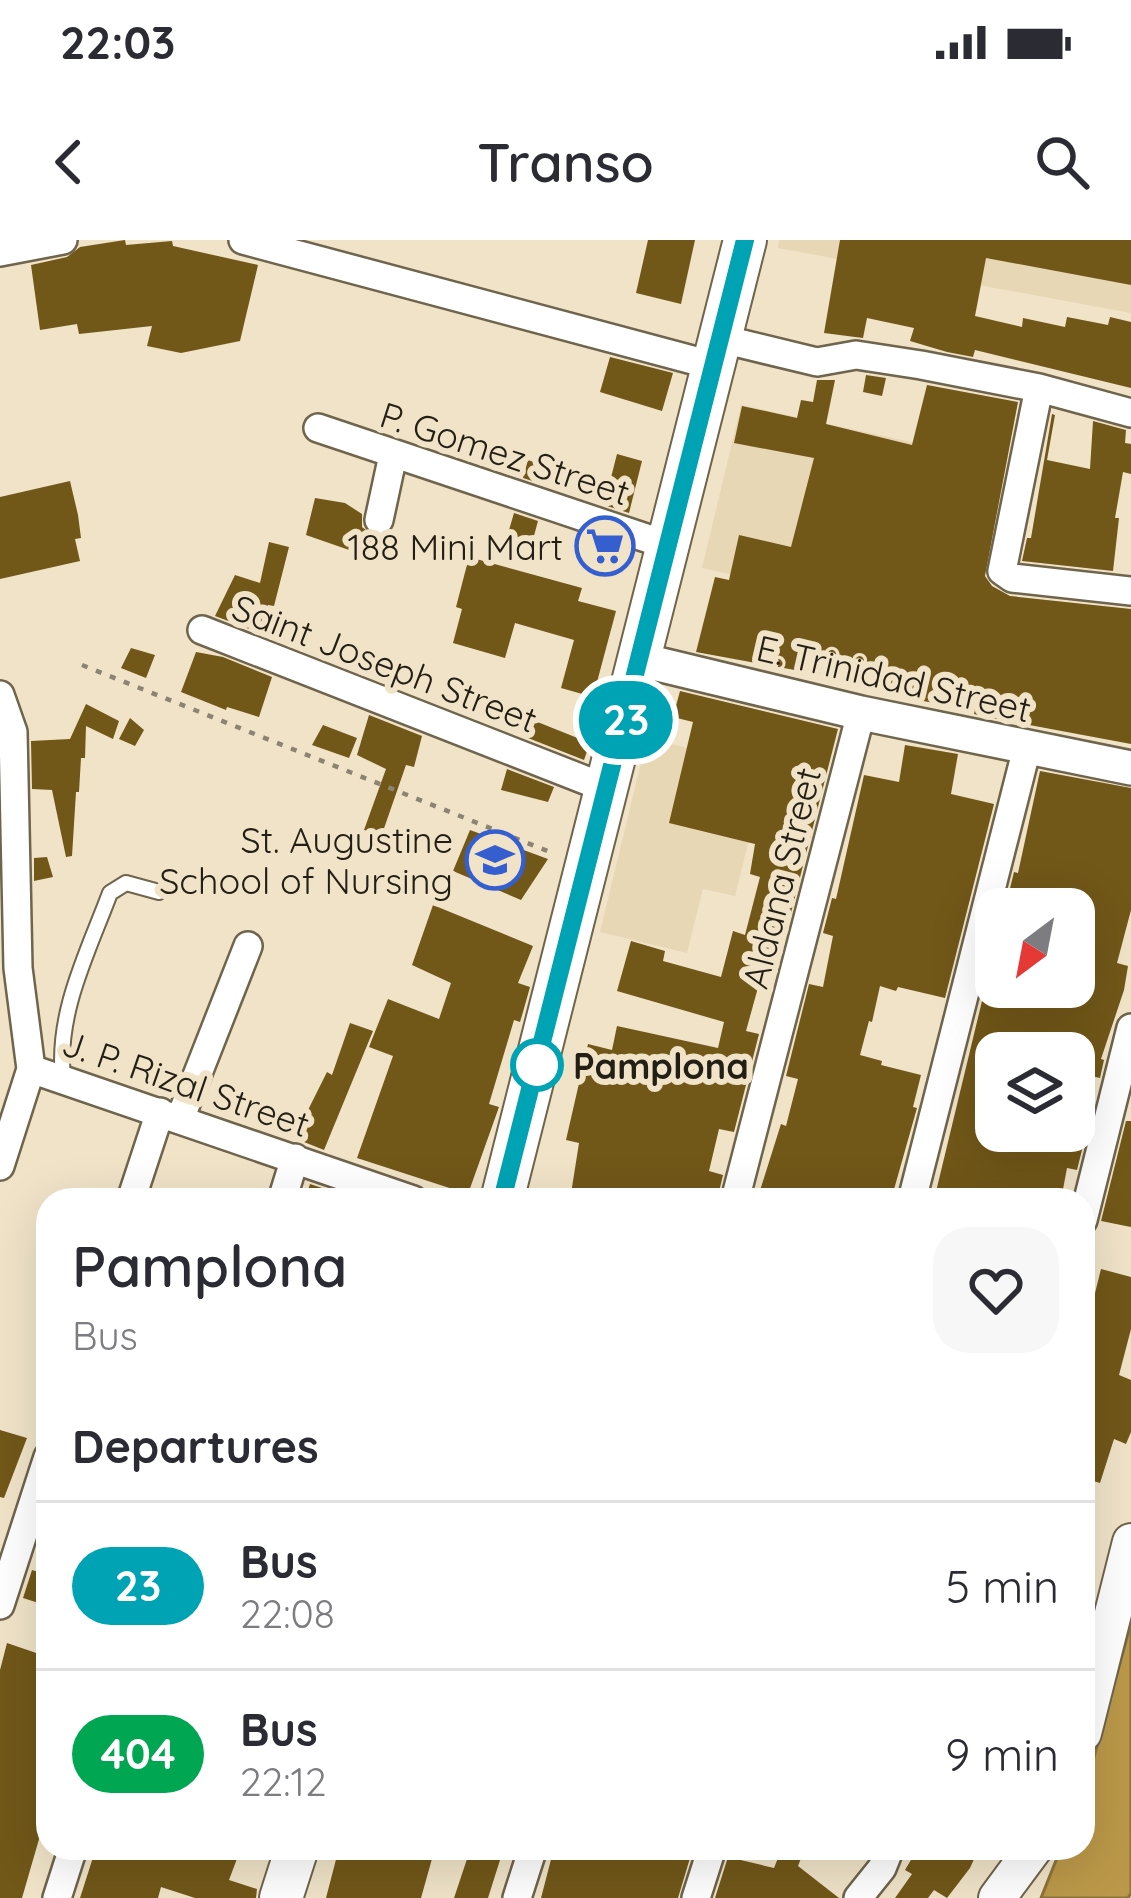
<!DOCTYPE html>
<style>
body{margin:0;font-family:Quicksand,sans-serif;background:#f7f7f7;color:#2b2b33;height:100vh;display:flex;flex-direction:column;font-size:45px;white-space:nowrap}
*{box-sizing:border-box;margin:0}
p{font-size:39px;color:#7c7c81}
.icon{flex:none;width:66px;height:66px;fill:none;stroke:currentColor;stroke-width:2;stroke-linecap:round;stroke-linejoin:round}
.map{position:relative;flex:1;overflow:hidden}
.drawer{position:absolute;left:36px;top:948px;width:1059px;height:672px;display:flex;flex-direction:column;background:#fff;border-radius:36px;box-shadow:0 12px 48px #0002}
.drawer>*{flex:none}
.badge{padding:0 24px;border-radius:39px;font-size:42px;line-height:78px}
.needle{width:78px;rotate:212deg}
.tools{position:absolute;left:975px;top:648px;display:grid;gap:24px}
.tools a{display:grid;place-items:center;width:120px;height:120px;border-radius:24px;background:#fff;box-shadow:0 12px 48px #0002;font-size:60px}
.map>.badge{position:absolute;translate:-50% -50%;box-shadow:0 0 0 6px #fff}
h2{padding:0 36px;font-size:45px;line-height:108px}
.round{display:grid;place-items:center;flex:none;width:126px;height:126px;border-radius:36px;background:#f7f7f7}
.headline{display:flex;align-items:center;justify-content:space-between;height:204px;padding:0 36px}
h1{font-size:57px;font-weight:600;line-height:90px}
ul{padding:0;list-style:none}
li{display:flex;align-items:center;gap:36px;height:168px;padding:0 36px;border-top:3px solid #e1e1e2}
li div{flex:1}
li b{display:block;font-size:45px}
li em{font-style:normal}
li .badge{min-width:132px;font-weight:700;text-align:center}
.status{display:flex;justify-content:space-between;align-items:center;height:84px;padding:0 60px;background:#fff;direction:ltr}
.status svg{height:33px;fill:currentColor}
header{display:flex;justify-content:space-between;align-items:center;height:156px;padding:0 36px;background:#fff;font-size:54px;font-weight:600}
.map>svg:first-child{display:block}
.built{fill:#e7d7b5}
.water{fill:#bb9849;stroke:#8e7439;stroke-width:3}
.building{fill:#715718}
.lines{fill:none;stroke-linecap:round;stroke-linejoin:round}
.service-casing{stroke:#6f644c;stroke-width:18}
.minor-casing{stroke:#6f644c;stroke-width:32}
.tertiary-casing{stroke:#6f644c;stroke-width:38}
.secondary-casing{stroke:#6f644c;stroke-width:40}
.trunk-casing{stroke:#6f644c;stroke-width:46}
.path{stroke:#8c8371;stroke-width:4.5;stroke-dasharray:6 9;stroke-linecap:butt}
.service{stroke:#fff;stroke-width:14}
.minor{stroke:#fff;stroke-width:27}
.tertiary{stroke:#fff;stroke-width:33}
.secondary{stroke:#fff;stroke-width:36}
.trunk{stroke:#fff;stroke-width:42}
.line-casing{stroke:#fff;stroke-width:27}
.line{stroke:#00a3b4;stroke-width:18}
.stop-dot{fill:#fff;stroke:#00a3b4;stroke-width:6}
.labels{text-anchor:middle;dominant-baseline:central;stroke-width:12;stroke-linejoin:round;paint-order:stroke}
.street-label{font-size:36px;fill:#241f15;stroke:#f0e3c8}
.poi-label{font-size:36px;fill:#241f15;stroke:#f0e3c8;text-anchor:end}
.stop-label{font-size:36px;font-weight:bold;fill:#241f15;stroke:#f0e3c8;text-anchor:start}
</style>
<div class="status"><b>22:03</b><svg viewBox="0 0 49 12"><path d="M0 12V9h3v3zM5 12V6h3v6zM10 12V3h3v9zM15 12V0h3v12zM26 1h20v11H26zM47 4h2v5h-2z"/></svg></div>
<header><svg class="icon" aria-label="back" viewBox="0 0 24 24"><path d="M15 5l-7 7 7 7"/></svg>Transo<svg class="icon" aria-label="search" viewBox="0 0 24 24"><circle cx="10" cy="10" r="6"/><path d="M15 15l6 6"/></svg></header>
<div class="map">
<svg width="1131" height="1658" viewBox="0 0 1131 1658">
<rect width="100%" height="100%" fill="#f0e3c8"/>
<path class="built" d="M779,0H1131V73L778,8Z
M741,165L957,212L924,376L702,328Z
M647,498L753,524L765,535L735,656L703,649L687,713L600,692Z"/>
<path class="water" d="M1131,1383V1653L1128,1658H1041L1061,1608H1083V1557Z"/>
<path class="building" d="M125,0L126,5L172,1L173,6L258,25L240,101L181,113L147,106L152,86L79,94L77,84L40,90L31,25L67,17L80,7Z
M648,0H695L681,64L636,53Z
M840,0H1131V45L986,18L975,76L1022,87L1023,78L1065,87L1067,77L1108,85L1110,77L1131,82V148L975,110L973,117L947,112L910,101L914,88L867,78L863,98L824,93Z
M610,117L673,133L662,171L600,152Z
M866,135L886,138L882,156L863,152Z
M817,140H835L826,184L912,205L927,145L1018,162L985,336L992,346L1010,356L1131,369V504L1002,480L974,474L975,470L923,461L925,452L886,445L887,437L850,430L849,440L696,412L715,337L729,340L739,295L791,307L814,218L734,203L742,166L797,178L801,160L813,162Z
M1052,174L1055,175L1047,220L1090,229L1093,181L1126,190L1125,203L1131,204V234L1123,232L1115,278H1119L1113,331L1022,321L1027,298H1031Z
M617,214L642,221L629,273L604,265Z
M528,220L551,228L545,245L523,238Z
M70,241L78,275L81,298L75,299L80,321L0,339V257Z
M315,258L345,263L362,274V287L375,297L366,323L350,317L352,311L306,295Z
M514,273L538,281L532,303L507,297Z
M592,299L626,310L623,322L588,315Z
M269,302L289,307L274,366L268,365L257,392L215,376L235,335L260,343Z
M469,317L582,348L578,361L616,371L593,457L561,448L574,400L515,383L505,418L453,403L462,369L456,367Z
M131,408L155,415L146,438L121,428Z
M196,412L223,417L272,437L259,477L227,467L226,470L181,452Z
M680,451L838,489L785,696L773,693L746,791L759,794L734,892L719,889L709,931L723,935L717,960H570L579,903L566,900L588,804L612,810L617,786L718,808L724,782L617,751L631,701L665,711L663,721L721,737L733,691L745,695L760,637L750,634L755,604L669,583L693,482L673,477Z
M86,464L119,481L113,499L86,486L85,518H81L79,552H76L72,616L66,617L52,550L32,549L31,501L70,499Z
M369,475L422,496L414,527L406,525L381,597L364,590L386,529L357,515Z
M130,478L144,490L135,506L119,499Z
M530,479L590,503L584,520L523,496Z
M323,485L357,498L349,518L312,505Z
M905,505L958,514L951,554L994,564L945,758L898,747L896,751L880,746L872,782L869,781L860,815L882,821L881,825L921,835L913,867L917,868L891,960H757L781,884L786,886L798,839L786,836L809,744L823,747L833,696L823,693L832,658L836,659L864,535L899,542Z
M507,529L554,547L548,562L501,550Z
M1040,531L1131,548V670L1117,723L1128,726L1124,750L1101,819L1104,820L1100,838L1091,836L1081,876L1074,875V805L1042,797L1038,813H996V891H1077L1074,904L1083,906L1077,930L1067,928L1061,960H934L996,703V747H1074V669H1005L1014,632L1018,633Z
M470,590L548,619L521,660L453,631Z
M47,617L53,637L34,641V618Z
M433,665L533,706L518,743L530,747L523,772L520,782L514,780L489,864L499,867L468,954L357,918L393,816L369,807L388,759L439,779L451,743L412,725Z
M350,783L373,791L324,910L294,898L327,832L332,835Z
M1126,881H1131V987L1101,981Z
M310,944L358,960H305Z
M1101,1029L1131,1037V1089L1119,1135L1131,1140V1192L1126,1204L1114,1199L1100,1243L1083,1238V1101Z
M0,1190L27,1198L4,1258L0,1257Z
M32,1330L48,1335V1366L23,1358Z
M7,1403L48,1417V1568L22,1658H0V1430Z
M96,1608H241L229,1640L257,1649L256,1658H195L161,1647L158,1658H80Z
M339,1608H435L421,1658H326Z
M554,1608H693L678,1658H541Z
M782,1608H805L798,1626L839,1658H715L728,1617L774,1628Z
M918,1608H979L970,1628L947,1658L934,1650L928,1658H895L912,1634L905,1630Z
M470,1610L500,1620L488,1658H454Z"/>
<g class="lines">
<g class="service-casing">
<path id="service" d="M63,838C56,773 88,712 110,653L126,643L159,652"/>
</g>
<g class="minor-casing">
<path id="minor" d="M243,0L715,126
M0,12L63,0
M722,99L817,122L856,115L921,125L1039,148L1131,173
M1039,148L1002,331L1012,338L1131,351
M318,188L670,306
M379,280L393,215
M202,390L608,549
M0,455L13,492L18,728L31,829L0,926
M31,829L413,960
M180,879L248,706
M131,960L160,872
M282,960L295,918
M735,960L861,473
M912,960L1027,508
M1083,980L1131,788
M0,1365L48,1217
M57,1658L73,1608
M517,1658L533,1608
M696,1658L712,1608
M858,1658L882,1628L890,1608"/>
</g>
<g class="tertiary-casing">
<path id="tertiary" d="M641,420L861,473L1131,528"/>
</g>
<g class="secondary-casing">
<path id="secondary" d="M1083,1493L1131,1302
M997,1658L1034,1608"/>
</g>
<g class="trunk-casing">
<path id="trunk" d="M502,960L745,0
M281,1658L297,1608"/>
</g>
<path class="path" d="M82,425L555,614"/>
<use href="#service" class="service"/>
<use href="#minor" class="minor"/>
<use href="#tertiary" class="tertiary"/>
<use href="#secondary" class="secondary"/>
<use href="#trunk" class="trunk"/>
</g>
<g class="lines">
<g class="line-casing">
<path id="line" d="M502,960L745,0"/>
</g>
<use href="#line" class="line"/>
</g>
<defs>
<g id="supermarket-ring" transform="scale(3)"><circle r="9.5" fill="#f0e3c8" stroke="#355ece" stroke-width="1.5"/><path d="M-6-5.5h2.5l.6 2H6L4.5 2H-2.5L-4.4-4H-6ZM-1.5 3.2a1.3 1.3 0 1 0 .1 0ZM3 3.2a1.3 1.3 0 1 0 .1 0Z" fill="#355ece"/></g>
<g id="university-ring" transform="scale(3)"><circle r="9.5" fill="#f0e3c8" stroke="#355ece" stroke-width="1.5"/><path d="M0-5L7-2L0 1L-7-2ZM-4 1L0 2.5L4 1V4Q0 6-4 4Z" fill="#355ece"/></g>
</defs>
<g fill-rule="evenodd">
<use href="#supermarket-ring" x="605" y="306"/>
<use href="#university-ring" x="495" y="620"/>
</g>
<circle class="stop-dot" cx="537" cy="825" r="24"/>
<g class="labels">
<g class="street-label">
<text transform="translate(505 213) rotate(18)">P. Gomez Street</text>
<text transform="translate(385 423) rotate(21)">Saint Joseph Street</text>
<text transform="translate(894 438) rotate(13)">E. Trinidad Street</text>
<text transform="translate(781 638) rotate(-76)">Aldana Street</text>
<text transform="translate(186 843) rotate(19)">J. P. Rizal Street</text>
</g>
<g class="poi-label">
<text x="563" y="306">188 Mini Mart</text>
<text x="453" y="599">St. Augustine<tspan x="453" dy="41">School of Nursing</tspan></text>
</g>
<g class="stop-label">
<text x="573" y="825">Pamplona</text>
</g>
</g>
</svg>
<div class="tools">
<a><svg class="needle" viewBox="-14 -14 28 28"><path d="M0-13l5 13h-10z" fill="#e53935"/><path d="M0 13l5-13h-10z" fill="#7c7c81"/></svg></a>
<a><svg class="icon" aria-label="layers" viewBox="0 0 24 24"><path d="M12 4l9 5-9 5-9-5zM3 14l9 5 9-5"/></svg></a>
</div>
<b class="badge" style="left:626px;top:480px;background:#00a3b4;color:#fff">23</b>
<section class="drawer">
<div class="headline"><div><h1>Pamplona</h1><p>Bus</p></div><a class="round"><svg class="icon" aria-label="heart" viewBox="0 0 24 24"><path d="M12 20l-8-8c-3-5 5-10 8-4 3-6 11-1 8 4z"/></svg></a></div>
<h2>Departures</h2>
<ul>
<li><span class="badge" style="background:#00a3b4;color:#fff">23</span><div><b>Bus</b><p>22:08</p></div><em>5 min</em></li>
<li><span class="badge" style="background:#00a651;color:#fff">404</span><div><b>Bus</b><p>22:12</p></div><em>9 min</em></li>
</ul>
</section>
</div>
